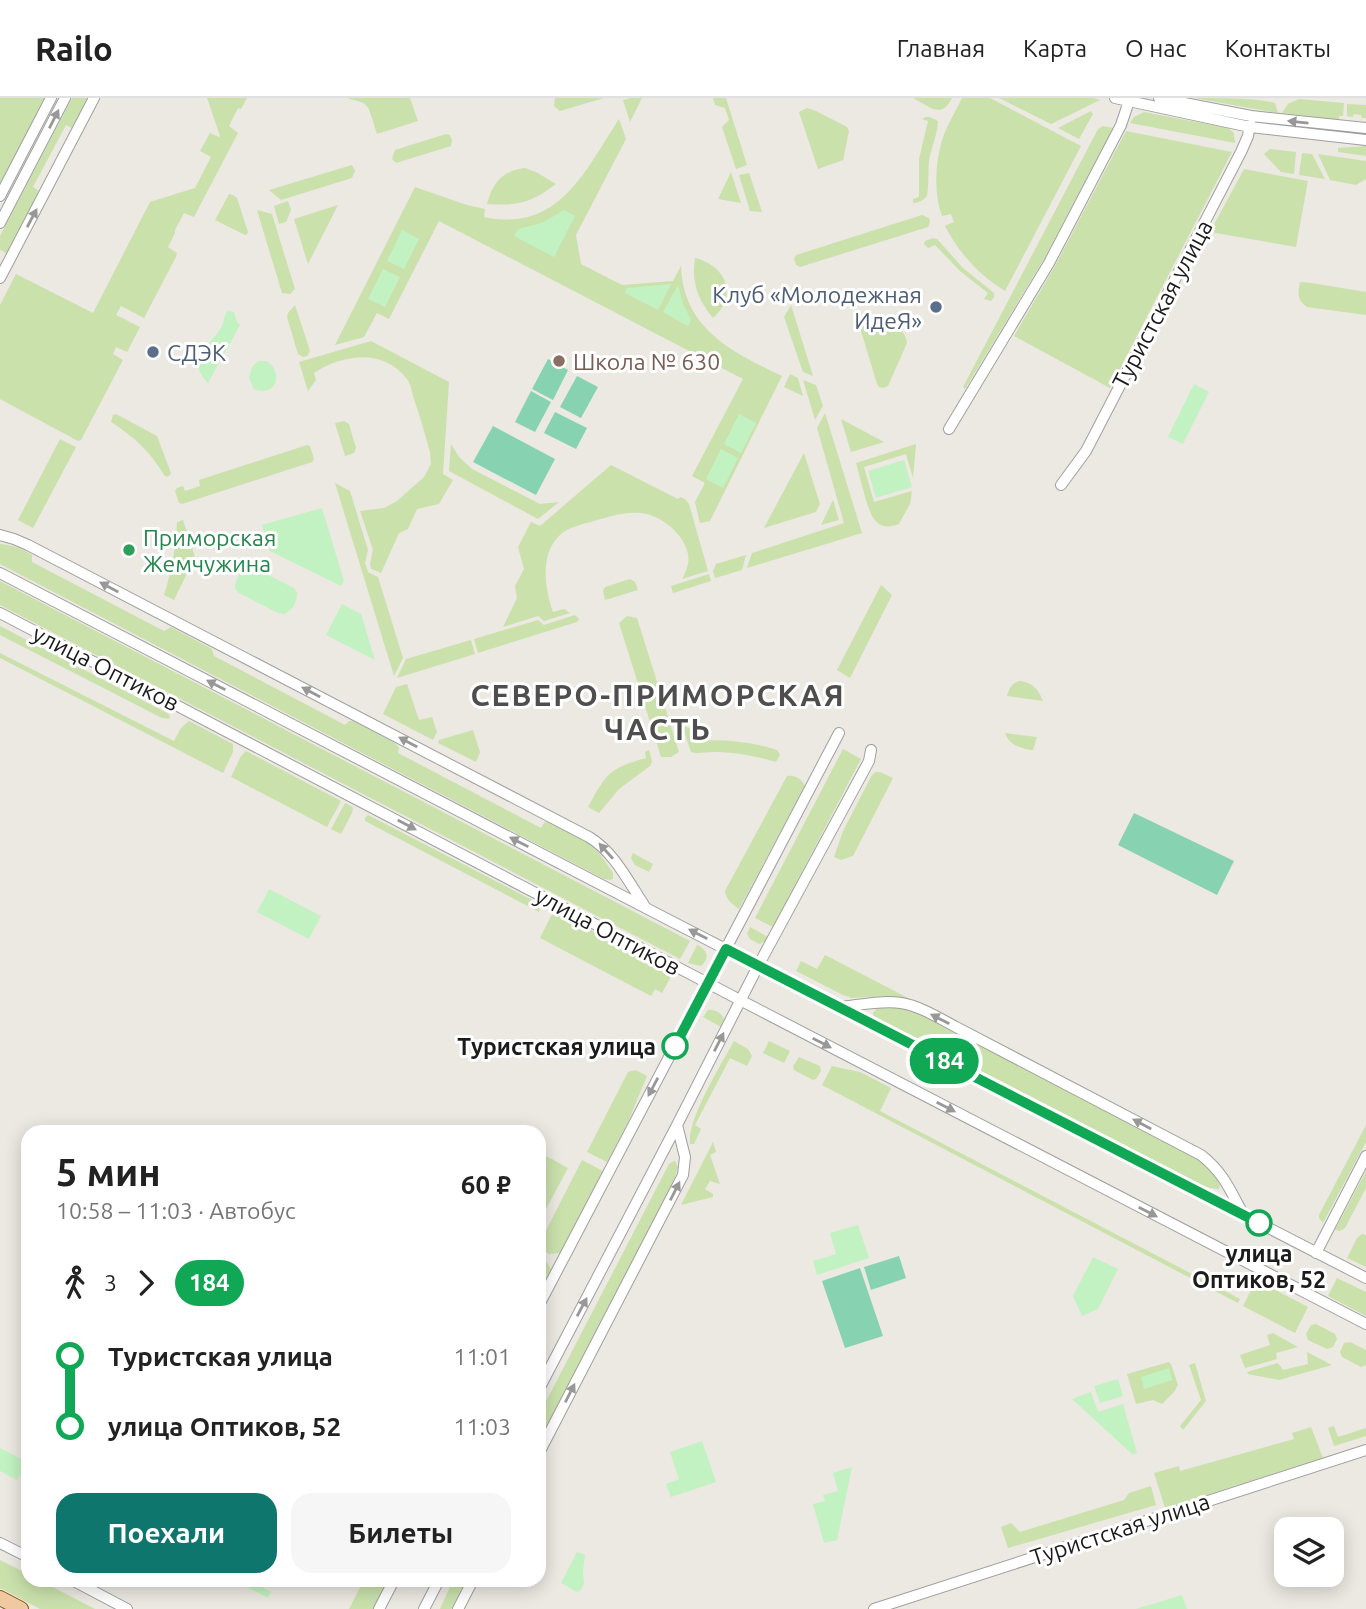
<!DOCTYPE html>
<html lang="ru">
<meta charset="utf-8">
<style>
body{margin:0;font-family:Ubuntu,sans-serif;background:#f6f6f6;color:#222;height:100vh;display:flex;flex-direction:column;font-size:26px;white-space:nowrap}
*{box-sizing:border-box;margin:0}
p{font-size:23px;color:#767676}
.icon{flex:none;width:38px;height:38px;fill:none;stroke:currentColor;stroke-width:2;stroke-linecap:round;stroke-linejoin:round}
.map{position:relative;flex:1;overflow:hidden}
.details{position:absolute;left:21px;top:1027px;width:525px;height:462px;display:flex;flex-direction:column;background:#fff;border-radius:21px;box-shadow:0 4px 18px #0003}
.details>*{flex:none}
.badge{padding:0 14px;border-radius:23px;font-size:24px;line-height:46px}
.controls{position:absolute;left:1274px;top:1419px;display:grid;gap:14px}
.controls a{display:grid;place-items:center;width:70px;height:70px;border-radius:14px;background:#fff;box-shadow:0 4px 18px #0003;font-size:35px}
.map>.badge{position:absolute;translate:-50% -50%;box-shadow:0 0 0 4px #fff}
.legs{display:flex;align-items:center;gap:10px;height:77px;padding:0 35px;font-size:23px}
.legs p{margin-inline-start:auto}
.summary{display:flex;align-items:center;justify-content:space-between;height:119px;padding:0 35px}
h1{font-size:38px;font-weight:600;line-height:52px}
.cta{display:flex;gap:14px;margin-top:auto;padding:14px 35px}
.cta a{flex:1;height:80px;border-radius:21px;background:#0f766e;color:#fff;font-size:28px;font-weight:600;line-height:80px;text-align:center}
.cta a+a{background:#f6f6f6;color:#222}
ul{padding:0 35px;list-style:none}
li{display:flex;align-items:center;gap:24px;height:70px;font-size:26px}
li i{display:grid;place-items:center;width:10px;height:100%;margin:0 9px;background:currentColor}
li i::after{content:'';width:18px;height:18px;margin:-9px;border:5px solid;border-radius:50%;background:#fff}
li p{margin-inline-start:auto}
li:first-child i{background:linear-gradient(#0000 50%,currentColor 0)}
li:last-child i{background:linear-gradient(currentColor 50%,#0000 0)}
header{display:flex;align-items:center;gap:42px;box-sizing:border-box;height:98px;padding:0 35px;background:#fff;border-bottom:2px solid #e0e0e0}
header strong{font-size:33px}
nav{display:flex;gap:38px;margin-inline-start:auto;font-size:24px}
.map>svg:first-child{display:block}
.grass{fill:#cae1ac}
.park{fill:#c2f2c2}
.pitch{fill:#87d3b1}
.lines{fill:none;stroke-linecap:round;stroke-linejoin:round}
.minor-casing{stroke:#9f9f9f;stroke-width:12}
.major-casing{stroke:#83550f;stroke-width:16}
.minor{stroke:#fff;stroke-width:10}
.major{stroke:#f1c9a1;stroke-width:14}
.oneway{fill:#989898}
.line-1-casing{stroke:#fff;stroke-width:16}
.line-1{stroke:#10a855;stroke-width:10}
.service-dot{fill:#5c6f8a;stroke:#fff;stroke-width:2.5}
.education-dot{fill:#8d6e63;stroke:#fff;stroke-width:2.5}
.leisure-dot{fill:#2e9e5b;stroke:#fff;stroke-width:2.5}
.stop-1-dot{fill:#fff;stroke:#10a855;stroke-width:3.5}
.labels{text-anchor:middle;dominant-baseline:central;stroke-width:6;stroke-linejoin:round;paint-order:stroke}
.service-label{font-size:23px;fill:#4e5e75;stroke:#fff;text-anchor:end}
.street-label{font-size:23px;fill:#1b1b1b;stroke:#fff}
.education-label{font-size:23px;fill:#785e54;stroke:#fff;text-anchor:start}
.leisure-label{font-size:23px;fill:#27864d;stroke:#fff;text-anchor:start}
.stop-label{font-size:23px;font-weight:bold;fill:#1b1b1b;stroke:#fff;text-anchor:end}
.district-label{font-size:30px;font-weight:bold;letter-spacing:2px;fill:#4e4e4e;stroke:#fff}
</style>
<header>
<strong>Railo</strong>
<nav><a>Главная</a><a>Карта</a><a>О нас</a><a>Контакты</a></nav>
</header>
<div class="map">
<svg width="1366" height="1511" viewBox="0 0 1366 1511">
<rect width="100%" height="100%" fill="#ece8e2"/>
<path class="grass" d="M0,0H47L0,90Z
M72,0H88L72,30L66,27L33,89L39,93L7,156L1,152L0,153V138Z
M207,0H247L241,11L238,10L229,28L238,35L194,119L184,115L175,132V135L168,149L177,155L176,159L144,220L121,208L116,217L140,229L127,254L116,249L113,256L123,262L81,342L78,343L0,301V207L16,176L93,215L150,104L195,90L211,59L200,53L210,35L219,39L220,38Z
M347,0H410L418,23L377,36L369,11L364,5Z
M555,0H604L560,13L554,8Z
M631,0H642L630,24L623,2Z
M713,0H726L747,67L736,71L722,29L729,22L725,10L715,7Z
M913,0H952C941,22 929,8 913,0Z
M962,0H990L1081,48L1005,193C979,177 959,155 945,128L954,124L951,116L942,118C934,96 935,69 941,46C945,30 955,15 962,0Z
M999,0H1094L1100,2L1051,26Z
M1194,0C1215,0 1259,0 1275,5L1278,15Z
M1299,1L1344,5L1343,18H1339V22L1282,15L1288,6Z
M1347,6L1366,7V20H1362L1361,17L1354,16L1353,19L1347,18Z
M807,10L816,13L847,29L849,33L843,62L818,71L799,14Z
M1091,13L1093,16L1079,41L1058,30Z
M1144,14L1228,30L1234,35L1235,45L1130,25L1134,19Z
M926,19H930L938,23C938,35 931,50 929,63C928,74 929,86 927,98C924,102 918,105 913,105V101L919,99V61L928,23L922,21Z
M619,21L626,41L576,137L581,166L622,187L673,183L681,168C683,231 732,254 782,278L710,423L700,425L695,404L705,385L692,378L743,281L439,123L389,221L377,215L364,239L335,247L415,89L467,107L485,111L484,119C559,135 585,73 619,21Z
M1103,28L1113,30L1044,161L965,291L963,289L1098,31Z
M1126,33L1232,54L1110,290L1014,238L1055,168Z
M446,36L450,37L452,42L451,48L396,65L392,61L395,52Z
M1366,48V58L1338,54V50Z
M1270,51L1296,54L1294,76L1281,74L1264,56Z
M1302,55L1312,56L1325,81L1299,77Z
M1318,56L1366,63V81L1356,87L1330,82Z
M352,67L355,73L352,80L281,102L269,92Z
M525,70L536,74L556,86C531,105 518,108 487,106C493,84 502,73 525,70Z
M1244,71L1308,83L1296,149L1210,134Z
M731,74L741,105L718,101Z
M749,75L762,114L750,113L739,77Z
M229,96L233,97L237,100L248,134L247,136L245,137L215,122Z
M288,103L291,112L286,124L279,126L274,108Z
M338,107L308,166L294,121Z
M257,112L272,116L295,191L290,196L282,195Z
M922,117L929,120L930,124L928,129L800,169L796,167L794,161L796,157Z
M933,140L937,141L963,170L994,195V199L991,203L984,201L988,195L960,173L935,147L928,150L924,146L925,143Z
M695,160C727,168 738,198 713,220C698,202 691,184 695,160Z
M1300,184L1311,185L1366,194V217L1307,209C1297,202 1298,196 1300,184Z
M295,207L310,253L307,258L303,259L298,256L287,219L288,215Z
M791,207L813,278L803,274L784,219Z
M876,217C889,219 906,232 907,245L888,288L884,290L879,289L877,286L858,223Z
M371,243L449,284L443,376L453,382L439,406L417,411L408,431L399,435L381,475L371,471L370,466L373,452L360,413L384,410L397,403L424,379L431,366L430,354C425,336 420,319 414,301C412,295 411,286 407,281C383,250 343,256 314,275L316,282L308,293L299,264Z
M790,276L798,280L803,298L784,289Z
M803,282L816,287L823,308L815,322Z
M825,315L862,435L747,470L752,455L844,425L817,330Z
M116,316L157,338L171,375L170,377L167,379L164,377C151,354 133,338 111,324L113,317Z
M841,321L884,344L851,354Z
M344,323L349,326L356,350L354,355L345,358L335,325Z
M60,341L76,349L33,430L18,422Z
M451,346L459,359L472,371L540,406L559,404L538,421L449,373Z
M916,346L913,380L906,356L864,369L874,404L912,393L910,406L899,426C875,435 871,417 865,399C862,387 859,376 856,365Z
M307,347L310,348L314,361L312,364L182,406L179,405L175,393L177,390L183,388L185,393L200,388L199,382Z
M804,355L820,406L816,414L764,430Z
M611,367L678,401L680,399L685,401L689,406L708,473L682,481C686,474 690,464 688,456C685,438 664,420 647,416C629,412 611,418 594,423C583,426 568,429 560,437C539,456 545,492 553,514L564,511L570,515L544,523L538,518L503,529L517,500L515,488L524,471L518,449L531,424L540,428Z
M335,385L350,393L368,452L365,465L368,474L378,479L403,560L394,578Z
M833,402L839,422L821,427Z
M183,422L195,459L174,502L164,497C172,472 176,449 177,424Z
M0,446C12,447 22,450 32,457V464L164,533L171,529L212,551L214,558L345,627L349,623H353L395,645L399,650L398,655L541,730L544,725L547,723C563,732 584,739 596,752C603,759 608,768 613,775V781L610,782L604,781L0,466Z
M746,457L742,472L715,480L713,473L716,466Z
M709,476L711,483L673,495L671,488Z
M630,481L635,484L638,492L605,502L603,493L605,489Z
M0,483L690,843L680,861L0,507Z
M881,487L892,497L850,580L837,572Z
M575,517L579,521L577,524L478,555L474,541L538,522L544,527Z
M627,518L637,520L679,654L671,659H661L619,525Z
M0,528L169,616L170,621L162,620L0,537Z
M471,542L475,556L397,580L406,561Z
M0,555L174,643L181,630L189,623L233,646V654L223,675L0,560Z
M1020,583C1032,584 1039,592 1043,603L1007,598C1010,590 1011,585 1020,583Z
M407,586L419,622L432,619L437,634L433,642L383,616L396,589Z
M682,628L690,630L692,643C721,641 749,643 777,652L780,657L776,664C755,658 735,654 713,654C705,654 698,656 691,654Z
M473,632L480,654L476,664L438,645L439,642Z
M1005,635L1037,639L1033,652H1031C1020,650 1009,647 1005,635Z
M843,651L861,661L773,829L755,820Z
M649,652L652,663L650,668L619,691L599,715L588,709C607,675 608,671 646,660L645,654Z
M246,653L341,703L327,729L231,679L241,658Z
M876,674H880L893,680L853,758L841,762L834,759L843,733L872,677Z
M787,678C795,677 802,681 805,688L739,811C732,806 726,802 725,793Z
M345,705L353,709L352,715L341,736L331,731Z
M368,717L540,806L539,814L365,723V720Z
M633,755L653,766L649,774L635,767L631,760Z
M556,814L673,875L662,895L655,891L651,898L540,840L551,818Z
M750,829L768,839L766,843L759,846L750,841L747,836Z
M697,847C708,852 710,860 701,868L688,865Z
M825,857L910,901L886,898L852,900L843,897L796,873L801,863L817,871Z
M888,909L902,910L918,915L1198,1061C1207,1068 1223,1079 1219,1091C1199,1090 1178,1076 1160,1068L873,918V915L877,910Z
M708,912C714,911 722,915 724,921L721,929L703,919Z
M734,943L748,951L752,958L747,968L730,960L695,1027L701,1031L694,1046H690C687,1021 721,967 734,943Z
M769,943L790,953L784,965L763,955Z
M799,959L820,968L821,973L816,981L813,982L794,972L793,968Z
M832,968L860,974L891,990L880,1013L1240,1201L1238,1205L822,987Z
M636,972L647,978L628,1024L607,1064L587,1054L628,974Z
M1366,1027V1044L1323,1125L1319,1120V1117Z
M713,1044L716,1054L710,1057L720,1086L710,1083L705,1091L713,1096V1099L681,1107Z
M539,1054L568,1070L539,1124Z
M582,1062L603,1073L560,1155L549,1156L539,1150V1146Z
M675,1063L678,1069L671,1091L539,1343V1317L669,1066L672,1064Z
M1366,1073V1090L1345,1130L1340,1133L1335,1132Z
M1362,1136L1366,1137V1169L1347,1160L1357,1140Z
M539,1160L546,1163L551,1171L539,1195Z
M1337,1180L1366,1194V1218L1328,1198Z
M1256,1182L1308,1209L1295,1235L1243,1208Z
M1316,1226L1335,1236L1337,1241L1333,1249L1327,1251L1308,1242L1306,1236L1311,1227Z
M1273,1235L1298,1249L1276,1255L1277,1261L1245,1270L1240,1257L1270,1247L1267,1237Z
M1350,1244L1366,1252V1267L1361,1269L1342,1259L1340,1254L1344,1245Z
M1307,1254L1332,1267L1279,1282L1248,1276L1247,1274L1278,1265L1283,1272L1308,1266Z
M1169,1264L1171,1266L1178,1287L1174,1294L1162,1306L1153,1302L1136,1306L1127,1276Z
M1195,1265L1206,1303L1183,1332L1180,1328L1201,1302L1189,1267Z
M1334,1328L1338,1339L1366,1330V1338L1334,1348L1328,1330Z
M1311,1329L1323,1360L1165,1410L1154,1375L1179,1368L1180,1373L1294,1341L1292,1335Z
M1151,1388L1156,1407L1008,1450L1001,1429L1011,1425L1020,1434L1124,1402L1129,1395Z
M0,1462L28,1476V1482H39L95,1511H40L0,1490Z
M364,1482H389L374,1511H349Z
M453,1482H466L451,1511H440Z"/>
<path class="park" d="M564,112L575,118L554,159L514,138L518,131L542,125Z
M402,132L419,141L404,171L387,163Z
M383,171L400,179L385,209L368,201Z
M671,186L658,212L625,195L627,190Z
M678,187L683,206L691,222L688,228L663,214Z
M227,213L234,214L237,224L240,227L208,285C185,262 209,249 221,230C224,225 224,218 227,213Z
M258,263H267C284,275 276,300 254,291L249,280L252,269Z
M1194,286L1209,294L1183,346L1168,339Z
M739,316L756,325L741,355L724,346Z
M721,351L738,360L723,390L706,381Z
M904,362L912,389L876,400L868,373Z
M322,410L344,483L341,488L270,453L262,427Z
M246,469H252L294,490L297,495C297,504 293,511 285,516L278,515L239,495L235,491C235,483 239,474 246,469Z
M342,506L361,516L375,562L326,537Z
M269,791L321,818L309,841L257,814Z
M858,1127L869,1160L817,1177L813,1163L836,1156L830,1135Z
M1093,1159L1118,1171L1098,1211L1082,1218L1073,1198Z
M1169,1270L1172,1282L1144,1291L1141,1279Z
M1118,1281L1123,1298L1100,1305L1094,1288Z
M1091,1294L1098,1314L1123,1306L1137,1355L1132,1356L1072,1301Z
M702,1343L716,1384L671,1399L666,1386L679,1381L670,1354Z
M0,1350L27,1364L17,1382L0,1373Z
M852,1369L837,1442L824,1445L813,1406L825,1403L823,1397L838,1393L833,1375Z
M577,1454L585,1457L583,1473L584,1486L581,1492L577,1494L561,1485Z
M233,1482H261L259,1487L271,1494L268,1500Z
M1182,1497L1187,1511H1136Z"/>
<path class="pitch" d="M548,261L568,272L553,302L532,291Z
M577,278L598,289L581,320L560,309Z
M531,293L551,304L535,334L515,324Z
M555,314L587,330L576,351L544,335Z
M493,328L555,361L536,397L473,364Z
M1134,715L1234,763L1217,797L1118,747Z
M899,1158L906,1180L871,1192L864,1169Z
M860,1170L883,1238L845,1250L822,1183Z"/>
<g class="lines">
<g class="minor-casing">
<path id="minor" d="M1115,0L1250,29L1366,42
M1159,0L1251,18L1366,30
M0,98L51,0
M0,125L65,0
M0,180L94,0
M949,331L1049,165L1121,27L1130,0
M1061,387L1086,353L1241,54L1248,38L1251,18
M0,437L14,441L28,447L589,739C614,754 628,783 644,807
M0,475L669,822L1366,1180
M0,515L740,902L1366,1226
M840,909C860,907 881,902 901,905C920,908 939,920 956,929L1201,1057C1224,1075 1230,1092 1244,1118
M1316,1155L1366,1058
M539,1207L839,635
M539,1291L677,1027L758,868L869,663L871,652
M539,1355L683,1077L685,1059L677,1027
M0,1445L28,1459
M72,1482L127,1511
M379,1511L394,1482
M424,1511L439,1482
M458,1511L473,1482
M874,1511L1366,1352"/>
</g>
<g class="major-casing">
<path id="major" d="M0,1500L21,1511"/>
</g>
<use href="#minor" class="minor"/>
<use href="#major" class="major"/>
</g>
<defs><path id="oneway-solid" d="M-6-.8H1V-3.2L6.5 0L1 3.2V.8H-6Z" transform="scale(1.75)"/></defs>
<g class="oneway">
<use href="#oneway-solid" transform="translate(54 21) rotate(-63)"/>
<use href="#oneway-solid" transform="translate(1298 24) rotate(-174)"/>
<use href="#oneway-solid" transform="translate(32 120) rotate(-62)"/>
<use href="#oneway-solid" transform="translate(109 489) rotate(-152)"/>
<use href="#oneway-solid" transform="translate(216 587) rotate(-153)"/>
<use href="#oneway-solid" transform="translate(311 594) rotate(-152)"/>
<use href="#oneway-solid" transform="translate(408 644) rotate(-152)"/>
<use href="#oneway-solid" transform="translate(407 727) rotate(28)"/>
<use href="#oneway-solid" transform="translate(519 744) rotate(-153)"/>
<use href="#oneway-solid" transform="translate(606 753) rotate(-132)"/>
<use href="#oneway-solid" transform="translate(698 836) rotate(-153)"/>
<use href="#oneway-solid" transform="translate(940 921) rotate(-153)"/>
<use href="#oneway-solid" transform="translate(719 944) rotate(-63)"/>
<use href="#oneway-solid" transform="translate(822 945) rotate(27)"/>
<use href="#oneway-solid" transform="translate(653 989) rotate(118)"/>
<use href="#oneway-solid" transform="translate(946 1009) rotate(27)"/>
<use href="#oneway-solid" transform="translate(1142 1026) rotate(-152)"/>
<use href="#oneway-solid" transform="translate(675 1093) rotate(-63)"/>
<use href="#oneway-solid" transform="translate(1148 1114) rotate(27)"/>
<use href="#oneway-solid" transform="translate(582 1209) rotate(-62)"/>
<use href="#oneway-solid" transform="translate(570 1295) rotate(-63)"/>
</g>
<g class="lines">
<g class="line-1-casing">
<path id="line-1" d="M675,948L726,851L1259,1125"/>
</g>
<use href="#line-1" class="line-1"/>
</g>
<g class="service-dot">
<circle cx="936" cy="209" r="7"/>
<circle cx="153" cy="254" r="7"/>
</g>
<circle class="education-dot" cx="559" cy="263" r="7"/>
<circle class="leisure-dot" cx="129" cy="452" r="7"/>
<g class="stop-1-dot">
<circle cx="675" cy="948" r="12"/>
<circle cx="1259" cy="1125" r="12"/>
</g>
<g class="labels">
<g class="service-label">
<text x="922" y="196">Клуб «Молодежная<tspan x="922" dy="26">ИдеЯ»</tspan></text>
<text x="167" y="254" text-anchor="start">СДЭК</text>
</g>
<g class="street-label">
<text transform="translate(1162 206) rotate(-62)">Туристская улица</text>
<text transform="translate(106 570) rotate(27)">улица Оптиков</text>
<text transform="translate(608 833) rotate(28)">улица Оптиков</text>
<text transform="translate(1120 1431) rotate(-18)">Туристская улица</text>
</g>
<g class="education-label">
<text x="573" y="263">Школа № 630</text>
</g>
<g class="leisure-label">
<text x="143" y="439">Приморская<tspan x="143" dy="26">Жемчужина</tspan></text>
</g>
<g class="stop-label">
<text x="656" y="948">Туристская улица</text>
<text x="1259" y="1155" text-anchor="middle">улица<tspan x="1259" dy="26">Оптиков, 52</tspan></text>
</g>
<g class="district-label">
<text x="658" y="597">СЕВЕРО-ПРИМОРСКАЯ<tspan x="658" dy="34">ЧАСТЬ</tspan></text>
</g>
</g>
</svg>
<div class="controls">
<a><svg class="icon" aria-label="layers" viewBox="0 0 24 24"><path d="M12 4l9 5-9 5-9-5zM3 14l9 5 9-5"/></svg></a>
</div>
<b class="badge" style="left:944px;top:963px;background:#10a855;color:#fff">184</b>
<section class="details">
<div class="summary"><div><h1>5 мин</h1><p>10:58 – 11:03 · Автобус</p></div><b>60 ₽</b></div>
<div class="legs"><svg class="icon" aria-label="walk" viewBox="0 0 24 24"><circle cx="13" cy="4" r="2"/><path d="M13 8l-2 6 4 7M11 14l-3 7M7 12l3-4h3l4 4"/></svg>3<svg class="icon" aria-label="forward" viewBox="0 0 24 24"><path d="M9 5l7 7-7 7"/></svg><b class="badge" style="background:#10a855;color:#fff">184</b></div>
<ul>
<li><i style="color:#10a855"></i><b>Туристская улица</b><p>11:01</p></li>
<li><i style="color:#10a855"></i><b>улица Оптиков, 52</b><p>11:03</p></li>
</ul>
<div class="cta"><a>Поехали</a><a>Билеты</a></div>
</section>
</div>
